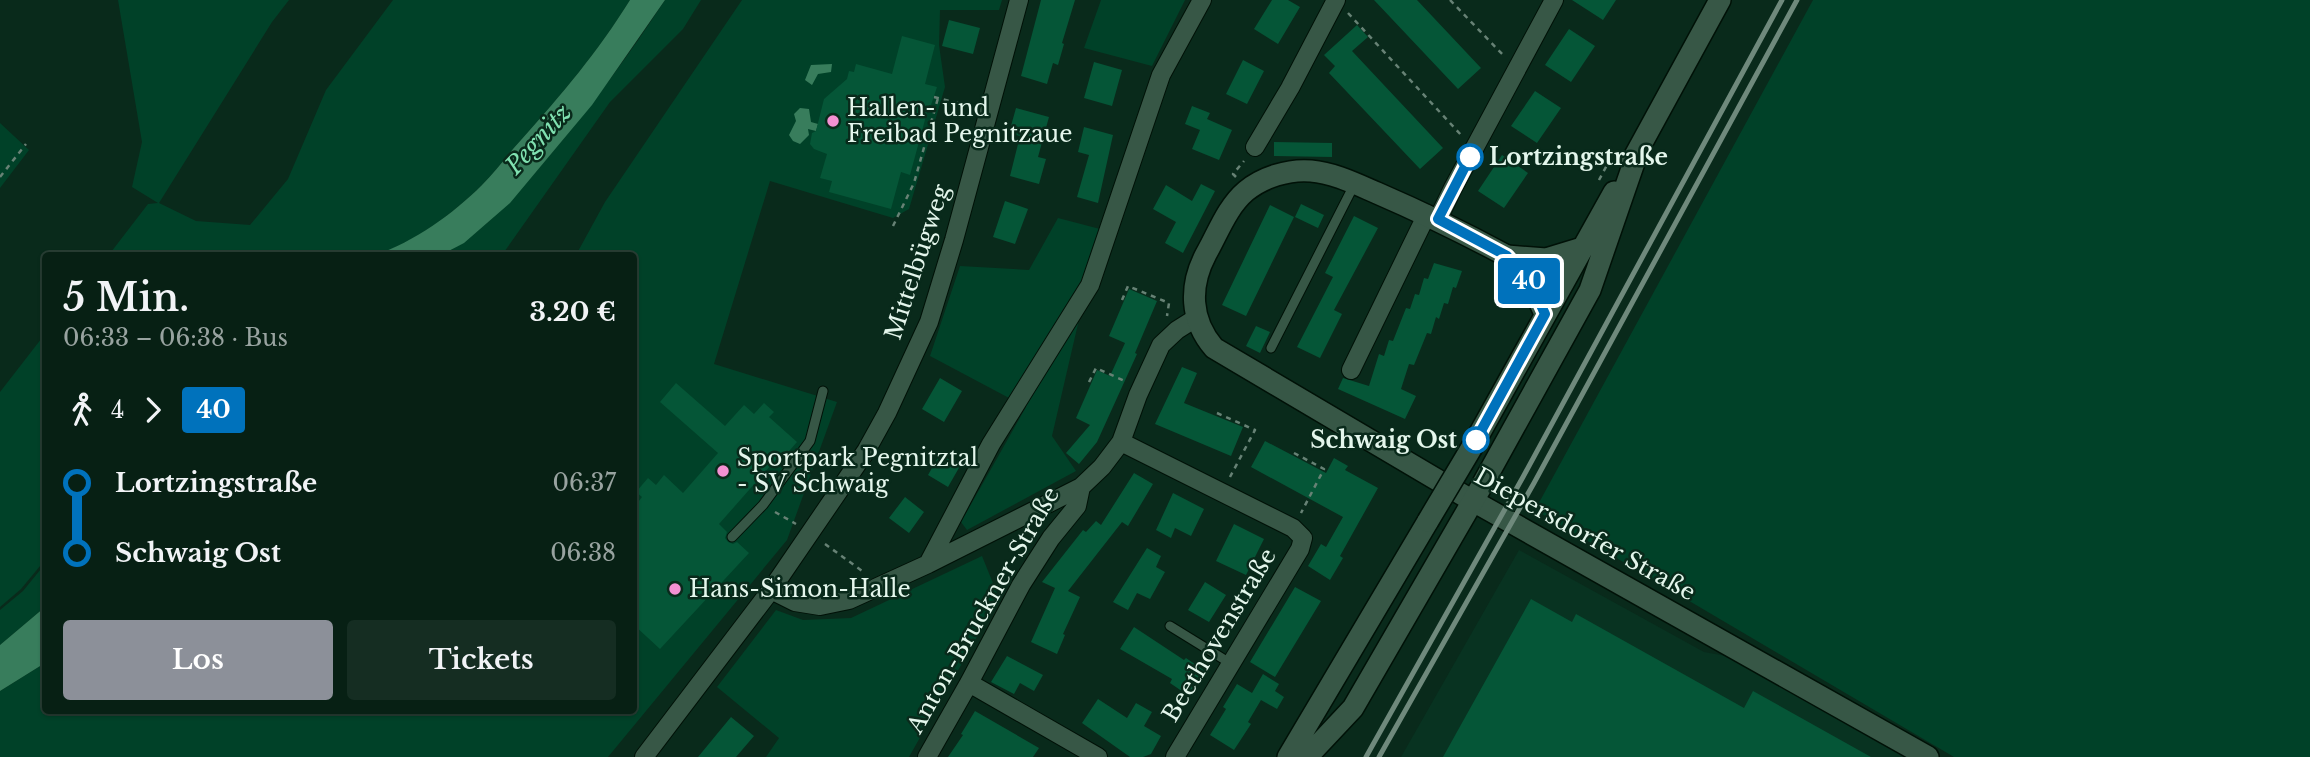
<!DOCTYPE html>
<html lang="de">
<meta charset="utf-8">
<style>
body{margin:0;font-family:"Libre Baskerville",serif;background:#152d22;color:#f1f3f6;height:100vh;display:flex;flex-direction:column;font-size:26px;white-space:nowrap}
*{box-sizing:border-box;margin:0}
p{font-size:23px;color:#98a3a0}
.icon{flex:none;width:38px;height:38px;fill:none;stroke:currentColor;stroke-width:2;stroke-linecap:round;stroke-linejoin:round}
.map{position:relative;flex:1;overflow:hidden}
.sheet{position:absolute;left:42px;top:252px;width:595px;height:462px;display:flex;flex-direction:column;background:#072014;border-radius:7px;box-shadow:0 2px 5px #0004,0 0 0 2px #283e34}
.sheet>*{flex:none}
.badge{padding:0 14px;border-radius:5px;font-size:24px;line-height:46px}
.map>.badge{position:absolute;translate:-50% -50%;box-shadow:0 0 0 4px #fff}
.legs{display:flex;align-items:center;gap:10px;height:77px;padding:0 21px;font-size:23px}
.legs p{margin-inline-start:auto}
.head{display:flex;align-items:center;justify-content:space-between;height:119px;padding:0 21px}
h1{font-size:38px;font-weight:600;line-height:52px}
.button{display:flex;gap:14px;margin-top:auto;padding:14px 21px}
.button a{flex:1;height:80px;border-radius:7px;background:#8c9099;color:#fff;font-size:28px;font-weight:600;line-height:80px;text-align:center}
.button a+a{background:#152d22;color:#f1f3f6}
ul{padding:0 21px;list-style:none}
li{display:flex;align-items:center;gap:24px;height:70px;font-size:26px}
li i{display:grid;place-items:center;width:10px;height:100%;margin:0 9px;background:currentColor}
li i::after{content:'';width:18px;height:18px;margin:-9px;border:5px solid;border-radius:50%;background:#072014}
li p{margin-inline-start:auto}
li:first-child i{background:linear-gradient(#0000 50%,currentColor 0)}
li:last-child i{background:linear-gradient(currentColor 50%,#0000 0)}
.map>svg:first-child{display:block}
.built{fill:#083321}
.green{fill:#004128}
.water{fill:#387d5c}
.building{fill:#055637}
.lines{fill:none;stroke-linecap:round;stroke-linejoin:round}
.service-casing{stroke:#001107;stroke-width:11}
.minor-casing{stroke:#001107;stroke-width:20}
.tertiary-casing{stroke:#001107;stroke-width:24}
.secondary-casing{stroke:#001107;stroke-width:24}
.path{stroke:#678275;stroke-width:2.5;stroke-dasharray:5 5;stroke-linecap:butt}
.service{stroke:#375746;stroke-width:9}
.minor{stroke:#375746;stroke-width:18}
.tertiary{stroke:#375746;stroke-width:21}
.secondary{stroke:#375746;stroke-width:21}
.rail{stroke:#6f897c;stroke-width:5}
.secondary-bridge-casing{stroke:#001107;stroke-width:24;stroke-linecap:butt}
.secondary-bridge{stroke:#375746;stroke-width:21}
.line-1-casing{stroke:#fff;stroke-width:16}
.line-1{stroke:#0072bc;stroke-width:10}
.poi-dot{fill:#f491d3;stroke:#092a1b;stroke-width:2.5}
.stop-1-dot{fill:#fff;stroke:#0072bc;stroke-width:3.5}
.labels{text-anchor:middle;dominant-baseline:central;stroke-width:5;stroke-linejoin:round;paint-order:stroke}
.poi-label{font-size:23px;fill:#e4f6ec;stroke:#092a1b;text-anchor:start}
.stop-label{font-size:23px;font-weight:bold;fill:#e4f6ec;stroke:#092a1b;text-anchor:start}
.street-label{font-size:23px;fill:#e4f6ec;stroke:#092a1b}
.water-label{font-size:24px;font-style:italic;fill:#80e2b1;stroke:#092a1b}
</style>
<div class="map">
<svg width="2310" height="757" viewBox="0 0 2310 757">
<rect width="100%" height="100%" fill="#092a1b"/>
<path class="built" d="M1519,550L1704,652L1737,658L1910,757H1401Z"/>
<path class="green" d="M118,0H289L272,22L159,203L196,221L250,225L288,179L326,90L393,0H630C597,53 562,94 521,140C508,154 496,171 482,185C453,214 414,242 375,256H108L148,204L158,203L132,187L142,142Z
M665,0H701L683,29L610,102L502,255L441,256C487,230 517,194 550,155C592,105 630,54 665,0Z
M742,0H1002L999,10H940L939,45L945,87L909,209L893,218L770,181L714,364L837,402L787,540L608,757H0V691L45,663L46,710H634V256L576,255L605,202Z
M1101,0H1185L1152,66L1084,48Z
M1813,0H2310V757H1954L1535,510Z
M0,123L29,150L0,188Z
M1058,218L1100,229L1052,436L1076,471L967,530L961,522L1026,407L930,356L960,266L1029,270Z
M45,334V560L21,589L0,607V392Z
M982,556L999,598L909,757H766L779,738L717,687L776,610L803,620L851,618Z
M45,564V607L0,645V610L23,591Z"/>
<path class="water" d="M630,0H665L592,105L510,203L464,243L441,255H375C414,242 453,214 482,185C496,171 508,154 521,140C562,94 597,53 630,0Z
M832,64L831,72L818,74L812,85L805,80L811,65Z
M800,108L809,109L811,122L818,124L816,131L808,129L809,135L800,144L793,141L789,135L796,121L794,114Z
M45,607V663L0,691V645Z"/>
<path class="building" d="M1041,0H1075L1062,43L1064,44L1058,65L1053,63L1047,84L1021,76Z
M1272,0H1288L1300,7L1278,44L1254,29Z
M1374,0H1417L1481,68L1458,89Z
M1572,0H1616L1603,20Z
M949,20L980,28L973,54L942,46Z
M1357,25L1368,37L1352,51L1443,148L1420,169L1329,73L1335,66L1324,55Z
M1569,29L1595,46L1571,82L1545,65Z
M902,36L935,45L925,84L937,87L931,105H929L910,175L901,172L891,209L829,192L832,181L820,178L827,154L814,149L810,144L812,133L816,131L824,99L847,79L849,71L854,72L856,64L892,74Z
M1243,60L1264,71L1247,104L1226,94Z
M1094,62L1122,70L1112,106L1084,98Z
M1535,91L1561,108L1537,143L1511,126Z
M1192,106L1210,113L1207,119L1232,130L1219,160L1192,149L1200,130L1185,124Z
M1016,108L1049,117L1038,157L1046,159L1039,184L1010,176L1020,136L1009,133Z
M1084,127L1113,135L1098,203L1077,197L1089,155L1078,152Z
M1274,142L1332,143V157L1274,156Z
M1502,155L1528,173L1504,208L1478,191Z
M1201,184L1215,191L1183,253L1165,243L1176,222L1153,209L1166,185L1192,201Z
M1005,201L1028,209L1015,244L993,237Z
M1301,204L1324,215L1318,228L1295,217Z
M1270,205L1294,217L1246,316L1222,305Z
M1354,216L1378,228L1334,310L1342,314L1320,358L1297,347L1333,277L1325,273Z
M1434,263L1462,271L1456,288L1453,287L1448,304L1444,303L1439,319L1436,317L1431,334L1427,333L1414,365L1409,364L1401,389L1416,396L1405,419L1338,389L1343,378L1369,386L1379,354L1384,356L1389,340L1393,341L1406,308L1410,309L1415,294L1419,295L1424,278L1428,279Z
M1129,289L1157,301L1135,353L1137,354L1097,442L1079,464L1066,453L1090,425L1076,418L1097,370L1110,376L1125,343L1109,336Z
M1256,326L1270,332L1260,353L1246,346Z
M1182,367L1197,373L1184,403L1243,427L1231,456L1155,424Z
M940,378L962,391L944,422L922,409Z
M676,383L725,426L744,405L754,414L764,403L774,412L769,417L797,442L783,458L780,455L719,524L727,532L725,538L728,542L733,544L737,542L749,553L660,649L634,625V507L642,497L636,492L648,478L656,485L664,475L683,493L718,453L660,402Z
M1265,441L1326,473L1334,458L1348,466L1345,470L1378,488L1340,556L1343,558L1330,580L1308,566L1321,544L1326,547L1343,517L1251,467Z
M940,454L960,466L948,487L928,475Z
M1134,473L1153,484L1128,526L1122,522L1068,591L1080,597L1063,634L1065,635L1057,654L1031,642L1055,588L1042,582L1083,530L1086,532L1096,521L1101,525Z
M1173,493L1204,509L1191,536L1175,528L1171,538L1156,530Z
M905,497L924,512L909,533L889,518Z
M1234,524L1264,539L1246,575L1216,561Z
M1147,548L1161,556L1156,567L1165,572L1150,599L1137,593L1128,610L1113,602Z
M1205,582L1226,595L1209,622L1188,610Z
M1295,587L1321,601L1275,677L1250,662Z
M1531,599L1572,622L1576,614L1744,708L1753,691L1871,757H1443Z
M1134,627L1184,660L1186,658L1205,671L1189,696L1170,683L1172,679L1120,649Z
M1007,656L1043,675L1034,691L1020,683L1014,694L991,682Z
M1263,674L1279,684L1275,691L1284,697L1277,709L1261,700L1248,722L1251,724L1234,750L1210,735L1226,709L1223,707L1237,684L1252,693Z
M1098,699L1127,718L1136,703L1152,712L1144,726L1161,736L1151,754L1143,757H1130L1082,723Z
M975,711L1039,748L1033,757H948L963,735L961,734Z
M731,717L754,736L736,757H698Z"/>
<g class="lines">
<g class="service-casing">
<path id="service" d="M1271,348L1354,185
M732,537L763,505L810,441L823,391
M1170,626L1230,663"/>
</g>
<g class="minor-casing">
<path id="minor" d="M1255,147L1290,88L1336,0
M1438,219L1453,188L1554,0
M1351,370L1427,214
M1121,442L1293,528L1303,538L1300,549L1175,757
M928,564L991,444L1090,285L1161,75L1202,0
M771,590L795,602L820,606L849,600L928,564L1081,487L1102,467L1121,442L1138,395L1161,345L1177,330L1196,318
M969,683L1098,757
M644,757L771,590L866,451L887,413L929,322L954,240L1019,0
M927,757L969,683L1021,585L1051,538L1077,506L1081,487"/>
</g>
<g class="tertiary-casing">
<path id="tertiary" d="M1507,256C1464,233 1421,212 1377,193C1356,184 1334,173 1311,171C1289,169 1263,177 1246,191C1227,207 1218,233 1206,254C1189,286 1190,320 1214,348L1473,501L1928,757"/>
</g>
<g class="secondary-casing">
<path id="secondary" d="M1632,161L1720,0
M1507,256L1546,259L1582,248
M1507,256L1531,283L1545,314
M1472,447L1614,192
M1288,757L1428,521
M1307,757L1353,708L1481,487L1590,290L1638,151"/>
</g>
<path class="path" d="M1450,0L1504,56
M1348,13L1462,136
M934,97L974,107
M0,177L26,144
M1236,177L1233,174L1244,161
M1599,180L1614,152
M893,226L914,183L938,98
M1122,300L1128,286L1169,303L1167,316
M1089,382L1096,368L1127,382
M1217,413L1255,430L1230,477
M1294,453L1324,469L1301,513
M775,512L796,524
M825,544L865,573"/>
<use href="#service" class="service"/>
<use href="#minor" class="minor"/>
<use href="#tertiary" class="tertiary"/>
<use href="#secondary" class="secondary"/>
<path class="rail" d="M1366,757L1523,477L1782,0
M1379,757L1534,483L1797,0"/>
<g class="secondary-bridge-casing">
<path id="secondary-bridge" d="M1428,521L1472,447"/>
</g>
<use href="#secondary-bridge" class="secondary-bridge"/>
</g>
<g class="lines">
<g class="line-1-casing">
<path id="line-1" d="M1470,157L1438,219L1507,256L1531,283L1545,314L1476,440"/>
</g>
<use href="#line-1" class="line-1"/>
</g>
<g class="poi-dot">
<circle cx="833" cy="121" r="7"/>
<circle cx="723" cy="471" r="7"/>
<circle cx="675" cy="589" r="7"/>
</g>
<g class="stop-1-dot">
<circle cx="1470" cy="157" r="12"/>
<circle cx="1476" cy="440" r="12"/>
</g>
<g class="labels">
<g class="poi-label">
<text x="847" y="108">Hallen- und<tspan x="847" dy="26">Freibad Pegnitzaue</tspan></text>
<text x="737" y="458">Sportpark Pegnitztal<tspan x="737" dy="26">- SV Schwaig</tspan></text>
<text x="689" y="589">Hans-Simon-Halle</text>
</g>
<g class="stop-label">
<text x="1489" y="157">Lortzingstraße</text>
<text x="1457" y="440" text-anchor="end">Schwaig Ost</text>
</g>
<g class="street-label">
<text transform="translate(917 262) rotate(-72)">Mittelbügweg</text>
<text transform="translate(1585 534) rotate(29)">Diepersdorfer Straße</text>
<text transform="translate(983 610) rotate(-60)">Anton-Bruckner-Straße</text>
<text transform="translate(1219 635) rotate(-59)">Beethovenstraße</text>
</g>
<g class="water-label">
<text transform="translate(538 139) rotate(-48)">Pegnitz</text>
</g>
</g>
</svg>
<b class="badge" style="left:1529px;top:281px;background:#0072bc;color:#fff">40</b>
<section class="sheet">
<div class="head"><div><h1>5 Min.</h1><p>06:33 – 06:38 · Bus</p></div><b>3.20 €</b></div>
<div class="legs"><svg class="icon" aria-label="walk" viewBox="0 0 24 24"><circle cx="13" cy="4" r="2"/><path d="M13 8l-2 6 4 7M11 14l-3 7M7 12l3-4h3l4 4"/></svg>4<svg class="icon" aria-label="forward" viewBox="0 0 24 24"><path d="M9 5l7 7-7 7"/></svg><b class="badge" style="background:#0072bc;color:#fff">40</b></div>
<ul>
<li><i style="color:#0072bc"></i><b>Lortzingstraße</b><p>06:37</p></li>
<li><i style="color:#0072bc"></i><b>Schwaig Ost</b><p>06:38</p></li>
</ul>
<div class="button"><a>Los</a><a>Tickets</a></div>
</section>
</div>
